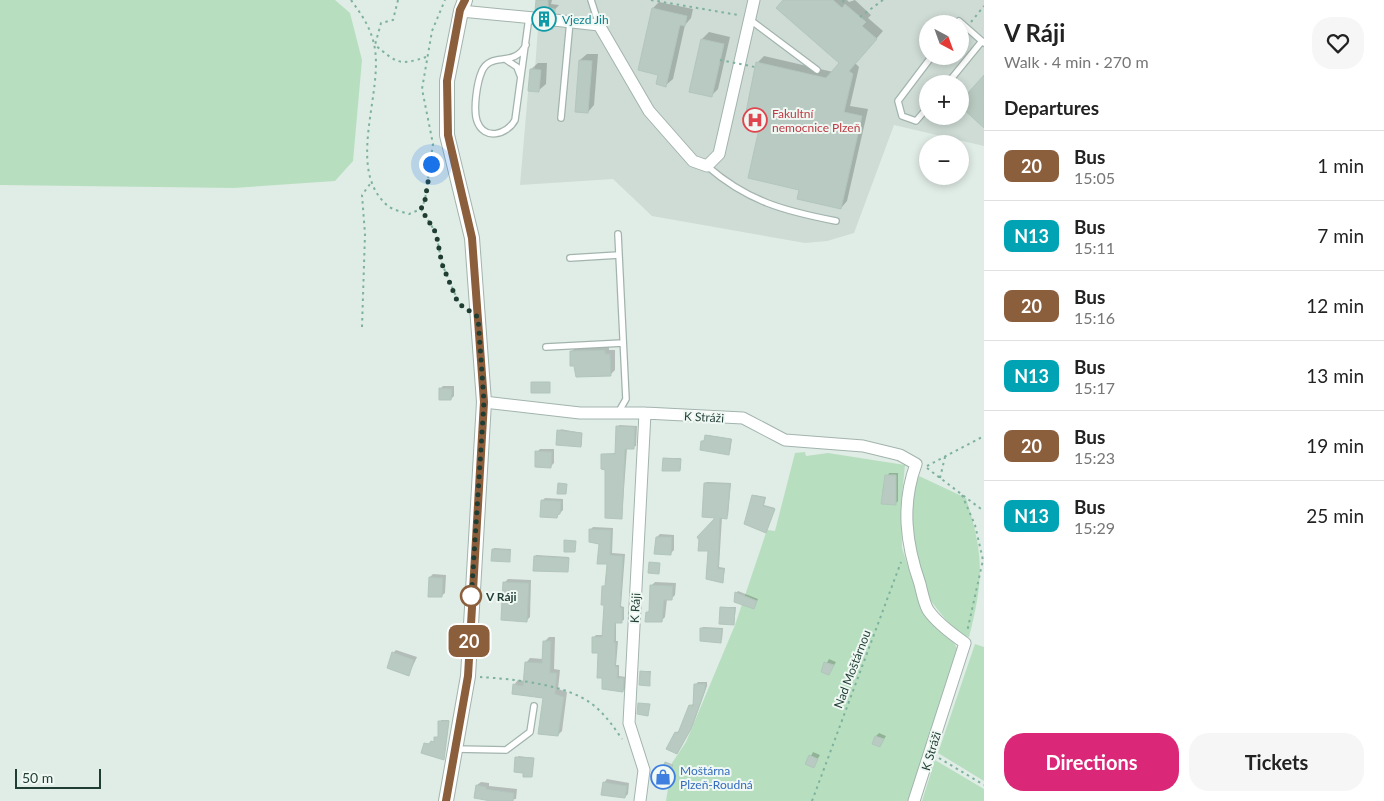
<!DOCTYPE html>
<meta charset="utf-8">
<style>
body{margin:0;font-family:Lato,sans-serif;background:#f6f6f6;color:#222;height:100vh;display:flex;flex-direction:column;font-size:19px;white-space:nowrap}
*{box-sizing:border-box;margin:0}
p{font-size:16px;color:#767676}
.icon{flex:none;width:28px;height:28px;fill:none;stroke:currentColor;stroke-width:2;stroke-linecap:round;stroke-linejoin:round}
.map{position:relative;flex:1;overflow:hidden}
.panel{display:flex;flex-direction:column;background:#fff;width:400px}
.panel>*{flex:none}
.badge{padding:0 10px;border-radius:8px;font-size:18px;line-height:32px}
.needle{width:32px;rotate:139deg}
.fabs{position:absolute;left:919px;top:15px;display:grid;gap:10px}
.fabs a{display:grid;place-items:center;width:50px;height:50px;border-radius:50%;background:#fff;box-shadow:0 2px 8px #0003;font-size:25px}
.scale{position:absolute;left:15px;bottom:12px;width:86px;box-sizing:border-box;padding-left:5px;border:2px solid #1f3d33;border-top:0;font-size:14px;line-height:18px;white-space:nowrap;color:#1f3d33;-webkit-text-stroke:4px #f0f8f4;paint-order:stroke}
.you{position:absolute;width:25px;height:25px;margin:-12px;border:4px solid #fff;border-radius:50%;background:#1a73e8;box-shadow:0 0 0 8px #1a73e833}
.map>.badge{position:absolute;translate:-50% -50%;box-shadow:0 0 0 2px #fff}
h2{padding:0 20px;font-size:19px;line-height:45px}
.round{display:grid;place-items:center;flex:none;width:52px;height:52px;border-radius:20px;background:#f6f6f6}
.headline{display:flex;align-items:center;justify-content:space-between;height:85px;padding:0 20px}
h1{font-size:24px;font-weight:700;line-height:38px}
.action{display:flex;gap:10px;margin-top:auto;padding:10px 20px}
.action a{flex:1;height:58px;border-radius:20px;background:#db2777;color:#fff;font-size:20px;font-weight:700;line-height:58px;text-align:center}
.action a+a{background:#f6f6f6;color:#222}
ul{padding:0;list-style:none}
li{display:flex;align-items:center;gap:15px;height:70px;padding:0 20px;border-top:1px solid #e0e0e0}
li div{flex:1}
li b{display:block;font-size:19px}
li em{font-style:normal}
li .badge{min-width:55px;font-weight:700;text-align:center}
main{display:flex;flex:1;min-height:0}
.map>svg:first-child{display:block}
.built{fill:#cedcd5;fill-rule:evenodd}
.green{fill:#b7dfbf}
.shadow{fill:#0003}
.building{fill:#b8cac1;stroke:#b2c6bc}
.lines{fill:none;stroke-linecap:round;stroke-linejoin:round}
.minor-tunnel{stroke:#b9c9c2;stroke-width:11;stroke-dasharray:11 5.5;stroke-linecap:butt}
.service-casing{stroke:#a2b4ad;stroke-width:8}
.minor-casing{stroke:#a2b4ad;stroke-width:13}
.tertiary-casing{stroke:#a2b4ad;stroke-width:16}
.path{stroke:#7eb29e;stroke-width:2;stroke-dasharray:2.5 4;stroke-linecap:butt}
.service{stroke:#fff;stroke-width:5.5}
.minor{stroke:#fff;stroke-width:11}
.tertiary{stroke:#fff;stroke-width:14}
.path-bridge{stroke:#7eb29e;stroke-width:2;stroke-dasharray:2.5 4;stroke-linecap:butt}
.line-casing{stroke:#fff;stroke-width:11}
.line{stroke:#8b5e3c;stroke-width:8}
.walk{stroke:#1f3d33;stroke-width:5;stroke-dasharray:0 9}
.stop-dot{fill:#fff;stroke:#8b5e3c;stroke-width:2.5}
.labels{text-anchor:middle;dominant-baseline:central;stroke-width:4;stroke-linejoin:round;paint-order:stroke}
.culture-label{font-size:12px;fill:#0d838f;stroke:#f0f8f4;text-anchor:start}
.health-label{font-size:12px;fill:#be3a42;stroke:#f0f8f4;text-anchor:start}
.street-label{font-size:12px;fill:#1f3d33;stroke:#f0f8f4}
.stop-label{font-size:12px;font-weight:bold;fill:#1f3d33;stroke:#f0f8f4;text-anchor:start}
.shop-label{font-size:12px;fill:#366cbe;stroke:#f0f8f4;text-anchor:start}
</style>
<main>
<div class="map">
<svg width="984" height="801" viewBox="0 0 984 801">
<rect width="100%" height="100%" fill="#e0ece6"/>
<path class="built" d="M536,0H984V146L894,125L854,233L827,241L805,243L652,216L613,179L520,185L530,69H535L538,28L534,27ZM928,24H960V56H928ZM928,84H960V116H928Z"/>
<path class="green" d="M0,0H335L350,13L362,60L353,161L335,181L234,188L0,185Z
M805,452L806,456L828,453L905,465L901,505L902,548L923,613L954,643L958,650C941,700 930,751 911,801H666L672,763L686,742L735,625L767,530L775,531L795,453Z
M919,476L966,498C984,556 984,578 969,637L958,635L930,600L912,546L911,497Z
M975,644L984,647V781L938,753Z
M935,760L984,789V801H922Z"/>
<path class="shadow" d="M537,0H552L551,4L559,5L550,15L556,24L552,28L543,18Z
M785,0H847L849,2L855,0L871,15L868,18L883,31L855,63L859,67L850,106L868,109L847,201L841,208L801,189L764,116L757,63L764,56L833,72L841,63Z
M659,2L693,9L691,18L685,25L673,79L666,85L660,74L653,8Z
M709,32L730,37L718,89L711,96L690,91L702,39Z
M587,54H598L594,105L588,112L580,60Z
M538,63H547L546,84L539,90L531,69Z
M609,345V350H615V370L610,375L571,352L576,347Z
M443,386H454V396L451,399L440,389Z
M619,425L637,426L636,446L627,448L622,517L602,454L616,453Z
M560,429L582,433V444L580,446Z
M707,435L732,439L730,452L702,441L705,440Z
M540,449H554V463L551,466L537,452Z
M666,458H681V469L664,459Z
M889,473H898V501L895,504L882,503L883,487Z
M707,482L731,483L728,516L722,517L719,567L725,568L723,582L714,581L718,517L705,483Z
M755,495L766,497L764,505L775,508L766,531Z
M545,498L563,499V510L557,516L542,501Z
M593,527L613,528L612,553L625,554L621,606L624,607V620L616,622V641H618L616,665H619V676L626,677L625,689L623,691L603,677L599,652L594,637L596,635H603L605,604L603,587L607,584L608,563L600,543L591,529Z
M660,534L674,535V550L670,554L657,537Z
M494,548L511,549L510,559L493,550Z
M536,555L569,557L568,570L535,557Z
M433,574L446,575L445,593L441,596L430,577Z
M508,579L531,580L530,617L527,620L505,582Z
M655,582L676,583L675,595L671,599H667L665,617L662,620L647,613L650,610L651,586Z
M738,591L758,599L755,606L753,608L736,593Z
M723,607H736L734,624L721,608Z
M703,627L723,628L722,640L702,628Z
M549,637H555L554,669L560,670L558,689L567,692L562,731L558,735L544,697L514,685L518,680L525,681L526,663L530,658L543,659L544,642Z
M396,650L417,657L409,674L393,653Z
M829,659L836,662L829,674L822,672Z
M642,671H651L649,685L641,672Z
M698,682H707V686L693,725L677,752L676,732L680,731L690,705L694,704L696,684Z
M441,720H449L444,757L425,743L431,744L439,736Z
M879,733L886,736L880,746L876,736Z
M813,752L820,755L813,767L807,764Z
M518,756L534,758L532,776L524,772Z
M607,779L629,783L628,794L625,797L604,783Z
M481,782L489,783V786L517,789L516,799L494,801L477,785Z"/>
<path class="building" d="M536,0H548V8L555,9V13H551L547,19L553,29L534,27L541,18L535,11Z
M783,0H833L842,8L845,4L866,22L862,26L877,39L849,71L853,74L844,112L862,116L841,209L797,199L799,190L748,178L762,116L746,112L756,62L826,78L839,63L776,8Z
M652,8L687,16L685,26L680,25L666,87L656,84L658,75L638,70Z
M701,39L724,44L712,97L689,92Z
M579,60L592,61L588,113L575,112Z
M530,69L541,70L539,92L528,91Z
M984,75V128L960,106V102Z
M605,350V354H610L611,376L576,377L574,366H570V351Z
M531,382H550V393H531Z
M439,388L452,389L451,400H439Z
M616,426L635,427L634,449H625L622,519L605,518V470L601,469V454H615Z
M557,430L582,433L581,447L556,445Z
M705,435L731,439L729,455L700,450L701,441H704Z
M535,451L552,452L551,468L535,467Z
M663,458L681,459L680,471H662Z
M885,475H896V505L881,504Z
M558,483L567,484L566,494H557Z
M704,483L730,484L727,519L720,518L718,569H724L723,583L706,579L708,551H698L699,540L697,537L715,518L702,517Z
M752,495L765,498L763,506L775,509L766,533L744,524Z
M541,500L561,501L560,514H558L557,518L540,517Z
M589,529L611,530L610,555L623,556L620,608H622V623H615L614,643H616L615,667H618L617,678H624L623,692L602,689V678H597L598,653H592V637H602L604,605H601L602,586H605L607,564H597L599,544L589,542Z
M656,537H672L671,555L654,554Z
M564,540L576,541L575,552H564Z
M492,549L510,550V562L491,561Z
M534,556L569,558L568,572L533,571Z
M649,562L660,563L659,574L648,573Z
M429,577L443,578L442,597H428Z
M503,582L529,583L527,622L501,620Z
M650,585L673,586L672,600H664L662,622H645L646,612H649Z
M735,592L757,601L754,609L734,602Z
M720,607L735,608L734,625L719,624Z
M700,628L722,629L721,643L700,641Z
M543,641H551L550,673H557L555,694L564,697L558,736L538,734L543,698L512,694L513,684L523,686L525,662L542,663Z
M392,652L414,660L409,676L387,668Z
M824,662L834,665L829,675L821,672Z
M640,671L650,672V686L639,685Z
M694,684H705V690L691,729L677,754L666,749L675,732L678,733L689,705L693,706Z
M638,703L650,704L648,716L637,714Z
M438,721H449L444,760L421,753L424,743L429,744L431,741L434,742V737H438Z
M875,736L884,739L880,747L872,744Z
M809,755L818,759L814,768L805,764Z
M515,757L534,758L532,777H523V773L514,772Z
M665,762L673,765L663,789L655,786Z
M603,782L627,786L625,798L601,795Z
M476,785L486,787V789L514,793L513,801H491L474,798Z"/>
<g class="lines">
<path class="minor-tunnel" d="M534,18L554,20"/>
<g class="service-casing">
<path id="service" d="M591,0L599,25
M749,19L817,70
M957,24L959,21L984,43
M526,45C514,68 491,51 482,71C477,82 473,109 477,121C484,141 507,135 515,120L529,17
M505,59L517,67L520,75
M947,84L982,41
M928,107L916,121L902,116L898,101L932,56
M561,118L570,21
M707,166C747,201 784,211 836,221
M570,258L619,255
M546,347L623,343
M618,413L626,399L618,234
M455,749L506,750L530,732L534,706"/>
</g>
<g class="minor-casing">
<path id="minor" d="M461,11L534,18
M554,20L599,25L649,111L693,161L707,166L719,154L754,0
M484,402L580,413H645L743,418L785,440L863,446L900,455L916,464C901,505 906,544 920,584C922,592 924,603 928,610C937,623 952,634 965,643L914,801
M640,801L644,770L629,723L645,413"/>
</g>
<g class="tertiary-casing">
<path id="tertiary" d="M446,801L468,676L484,402L472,238L447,135V81L461,11L465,0"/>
</g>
<path class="path" d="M351,0C361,14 370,26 374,44C385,91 344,169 388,206C393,210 403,212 409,214L421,209L425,200L433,144L422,89L432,31L445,0
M398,0L393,20L381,23L375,45C397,63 399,66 426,57
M651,0L738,15
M843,0L844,6
M860,17L883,0
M971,22L984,6
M421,209L436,233L442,264L459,303L465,308
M362,327L365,234L362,195L370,184
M927,466L984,436
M927,468L981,509
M940,478L945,457
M962,495L975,525L983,560L967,632
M480,677C513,679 566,684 592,704C605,714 613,726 622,739
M939,758L984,785
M812,801L901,562"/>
<use href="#service" class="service"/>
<use href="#minor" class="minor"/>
<use href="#tertiary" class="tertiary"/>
<path class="path-bridge" d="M720,60L755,67"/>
</g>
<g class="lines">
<g class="line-casing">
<path id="line" d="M446,801L468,676L484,402L472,238L448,135L447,81L460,10L465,0"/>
</g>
<use href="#line" class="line"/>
<path class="walk" d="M431,164L425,200L421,209L436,233L442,264L458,303L478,317L484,402L471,602V596"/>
</g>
<defs>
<g id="building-ring" transform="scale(1.25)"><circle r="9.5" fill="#f0f8f4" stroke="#0f9aa8" stroke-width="1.5"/><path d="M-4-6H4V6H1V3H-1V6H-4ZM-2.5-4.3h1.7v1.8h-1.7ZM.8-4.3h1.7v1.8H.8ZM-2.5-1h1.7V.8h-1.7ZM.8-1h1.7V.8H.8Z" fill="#0f9aa8"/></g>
<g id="hospital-ring" transform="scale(1.25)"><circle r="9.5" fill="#f0f8f4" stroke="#e0444e" stroke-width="1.5"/><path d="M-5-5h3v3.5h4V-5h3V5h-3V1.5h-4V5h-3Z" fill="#e0444e"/></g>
<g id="shop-ring" transform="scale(1.25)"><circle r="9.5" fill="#f0f8f4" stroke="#3f7fe0" stroke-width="1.5"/><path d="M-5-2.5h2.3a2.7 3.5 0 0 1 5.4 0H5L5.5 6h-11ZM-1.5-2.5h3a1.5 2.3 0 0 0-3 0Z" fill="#3f7fe0"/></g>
</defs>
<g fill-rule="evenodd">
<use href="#building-ring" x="544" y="19"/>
<use href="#hospital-ring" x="755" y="120"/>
<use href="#shop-ring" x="663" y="777"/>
</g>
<circle class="stop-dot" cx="471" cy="596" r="10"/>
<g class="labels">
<g class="culture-label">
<text x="562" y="19">Vjezd Jih</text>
</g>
<g class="health-label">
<text x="772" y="113">Fakultní<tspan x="772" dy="14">nemocnice Plzeň</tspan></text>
</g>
<g class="street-label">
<text transform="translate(704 417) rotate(3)">K Stráži</text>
<text transform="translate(635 608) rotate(-87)">K Ráji</text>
<text transform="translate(852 669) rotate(-69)">Nad Moštárnou</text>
<text transform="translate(931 751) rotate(-73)">K Stráži</text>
</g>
<g class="stop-label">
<text x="486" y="596">V Ráji</text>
</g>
<g class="shop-label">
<text x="680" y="770">Moštárna<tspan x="680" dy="14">Plzeň-Roudná</tspan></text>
</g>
</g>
</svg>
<div class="fabs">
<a><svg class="needle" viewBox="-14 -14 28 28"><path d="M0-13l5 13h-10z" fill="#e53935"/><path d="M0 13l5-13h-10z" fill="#767676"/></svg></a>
<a>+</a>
<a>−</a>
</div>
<div class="scale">50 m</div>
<div class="you" style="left:431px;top:164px"></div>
<b class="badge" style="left:469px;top:641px;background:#8b5e3c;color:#fff">20</b>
</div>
<section class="panel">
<div class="headline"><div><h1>V Ráji</h1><p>Walk · 4 min · 270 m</p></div><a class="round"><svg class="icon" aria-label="heart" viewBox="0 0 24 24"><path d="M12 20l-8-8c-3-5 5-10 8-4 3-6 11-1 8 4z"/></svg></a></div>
<h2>Departures</h2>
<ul>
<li><span class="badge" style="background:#8b5e3c;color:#fff">20</span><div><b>Bus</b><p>15:05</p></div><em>1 min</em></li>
<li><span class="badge" style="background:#00a3b4;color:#fff">N13</span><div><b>Bus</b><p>15:11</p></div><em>7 min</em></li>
<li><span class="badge" style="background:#8b5e3c;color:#fff">20</span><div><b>Bus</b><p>15:16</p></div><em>12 min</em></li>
<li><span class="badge" style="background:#00a3b4;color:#fff">N13</span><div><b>Bus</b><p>15:17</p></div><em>13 min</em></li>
<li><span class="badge" style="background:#8b5e3c;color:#fff">20</span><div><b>Bus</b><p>15:23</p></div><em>19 min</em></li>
<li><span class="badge" style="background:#00a3b4;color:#fff">N13</span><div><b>Bus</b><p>15:29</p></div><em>25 min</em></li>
</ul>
<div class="action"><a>Directions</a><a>Tickets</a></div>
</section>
</main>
